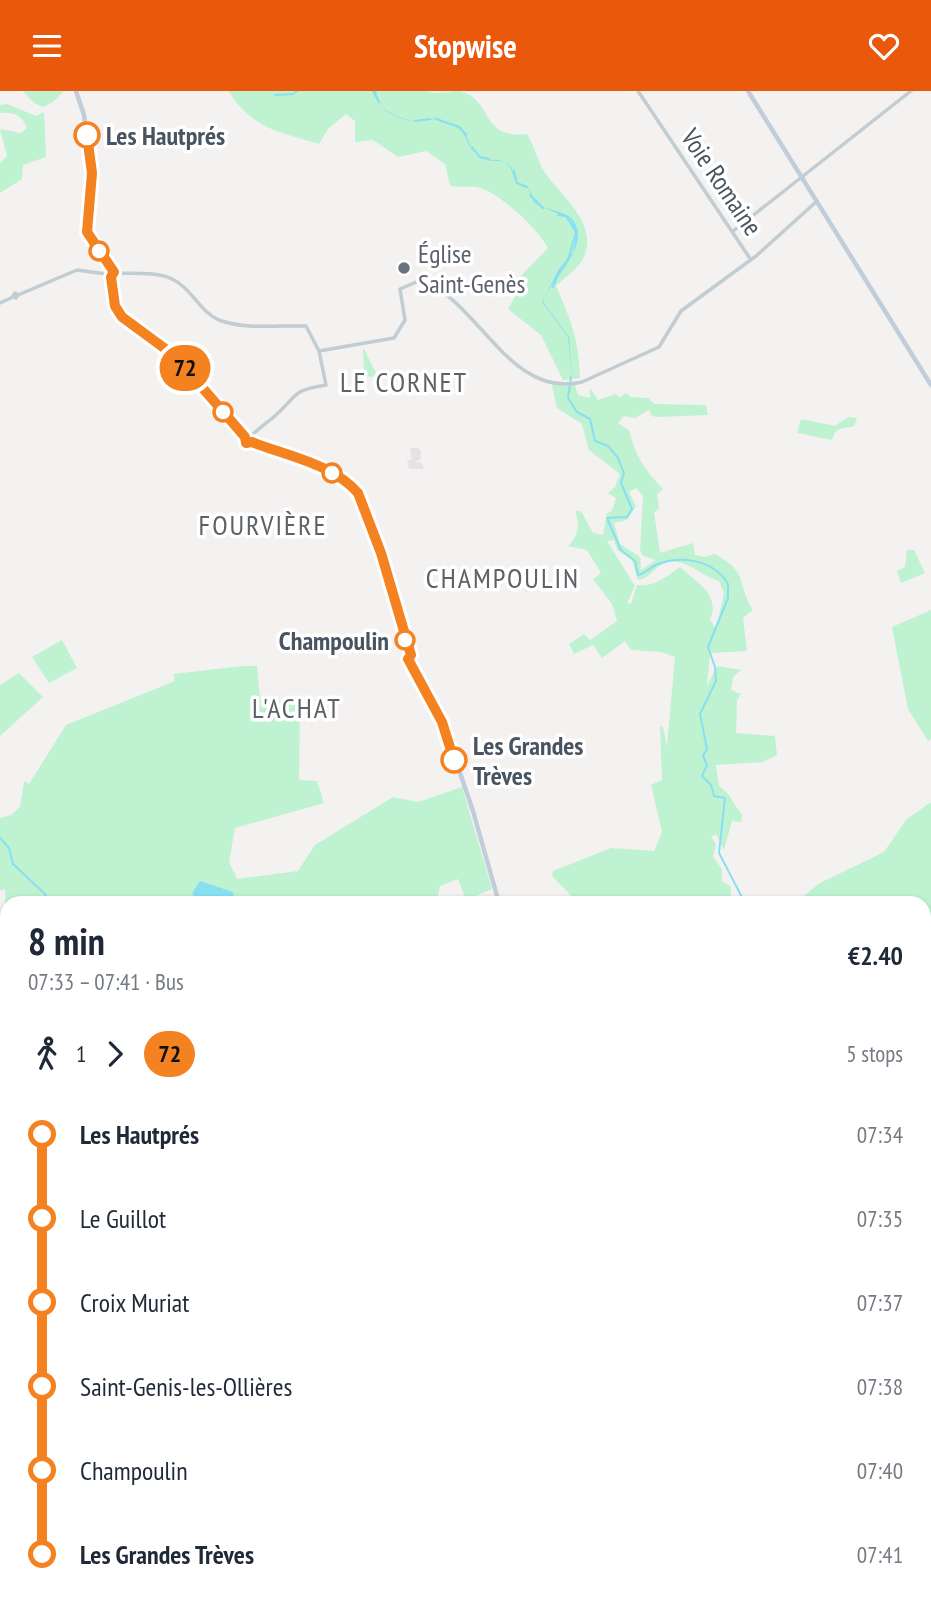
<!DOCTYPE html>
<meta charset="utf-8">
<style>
body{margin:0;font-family:"PT Sans Narrow",sans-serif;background:#f6f6f7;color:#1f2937;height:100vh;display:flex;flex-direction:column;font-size:26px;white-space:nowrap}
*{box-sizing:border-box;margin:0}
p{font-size:23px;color:#747a83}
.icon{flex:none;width:38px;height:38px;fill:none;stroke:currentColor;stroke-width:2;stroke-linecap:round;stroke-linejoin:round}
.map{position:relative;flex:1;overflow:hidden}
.sheet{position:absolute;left:0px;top:805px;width:931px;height:716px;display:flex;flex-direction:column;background:#fff;border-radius:21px 21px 0 0;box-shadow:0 2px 5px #0004}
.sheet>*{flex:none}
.badge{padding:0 14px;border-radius:23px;font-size:24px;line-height:46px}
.map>.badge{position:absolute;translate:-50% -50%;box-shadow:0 0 0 4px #fff}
.legs{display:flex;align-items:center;gap:10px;height:77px;padding:0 28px;font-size:23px}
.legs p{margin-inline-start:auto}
.summary{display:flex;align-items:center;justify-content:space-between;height:119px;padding:0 28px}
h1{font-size:38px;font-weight:700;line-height:52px}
ul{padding:0 28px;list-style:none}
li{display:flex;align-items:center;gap:24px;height:84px;font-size:26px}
li i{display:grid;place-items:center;width:10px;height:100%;margin:0 9px;background:currentColor}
li i::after{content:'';width:18px;height:18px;margin:-9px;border:5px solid;border-radius:50%;background:#fff}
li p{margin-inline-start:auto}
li:first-child i{background:linear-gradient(#0000 50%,currentColor 0)}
li:last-child i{background:linear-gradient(currentColor 50%,#0000 0)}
header{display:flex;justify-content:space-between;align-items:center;height:91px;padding:0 28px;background:#ea580c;color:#fff;font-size:32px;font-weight:700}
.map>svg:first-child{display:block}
.education{fill:#e5e2e3}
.green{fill:#bef2d1;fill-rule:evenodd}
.water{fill:#89dff2}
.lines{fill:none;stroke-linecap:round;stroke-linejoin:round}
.stream{stroke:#89dff2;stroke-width:2}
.tertiary{stroke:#c1ccd3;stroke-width:3.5}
.secondary{stroke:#c1cdd9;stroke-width:4.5}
.primary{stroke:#afc1d1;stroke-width:5}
.line-1-casing{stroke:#fff;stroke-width:16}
.line-1{stroke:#f58220;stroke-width:10}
.stop-1-dot{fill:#fff;stroke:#f58220;stroke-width:3.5}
.worship-dot{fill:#6b7280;stroke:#fff;stroke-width:2.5}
.labels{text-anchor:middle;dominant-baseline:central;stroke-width:7;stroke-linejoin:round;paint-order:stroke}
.stop-label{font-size:26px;font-weight:bold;fill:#485560;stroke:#fff;text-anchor:start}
.street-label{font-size:26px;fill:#485560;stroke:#fff}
.worship-label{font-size:26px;fill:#5b616d;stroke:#fff;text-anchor:start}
.neighbourhood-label{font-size:28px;letter-spacing:2px;fill:#5d6267;stroke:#fff}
</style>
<header><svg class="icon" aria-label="menu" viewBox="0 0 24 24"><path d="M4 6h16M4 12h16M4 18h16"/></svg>Stopwise<svg class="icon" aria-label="heart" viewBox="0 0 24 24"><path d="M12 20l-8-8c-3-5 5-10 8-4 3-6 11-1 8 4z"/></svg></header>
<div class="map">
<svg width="931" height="1520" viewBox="0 0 931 1520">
<rect width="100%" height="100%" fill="#f4f1f1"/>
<path class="education" d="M410,357H418L421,361V368L415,371H421L424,378H409L407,369L412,368Z"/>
<path class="green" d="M23,0H64L53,11L43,16L34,12Z
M228,0H428C436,4 449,0 460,0C494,9 480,49 527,43C536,57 537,73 549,87C566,109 599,136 583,168C578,178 564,187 556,195C571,230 579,248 580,287L563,289L541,244L508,218L520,197L519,187L548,157C537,137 499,101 477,96C467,94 460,98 450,94L445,73L426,60L398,66L373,49L355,51V30L346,23L328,38L319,53C277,40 254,39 228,0Z
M7,13L36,25L44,21L46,66L23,74L22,88L0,102V72L7,65L0,38L21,42L27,37C22,24 14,21 0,22V14Z
M363,256L376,282L375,286L364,285Z
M551,290L564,295L575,294L578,304L590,307V297L598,309L616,303L619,307L626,302L630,306L649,307L654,313L706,314L708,324L657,326L652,325L649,319L635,327L624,325L618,332L629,339C635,364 645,380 663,398L657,403L659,418L654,421L660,462L693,452L695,464L704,466L715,463C750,483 735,489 753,519L743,527L747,560L710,562L707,595L717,575L741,579L733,586L731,599L741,603L737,609L736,642L775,645L777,664L763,671L716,674L719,695C733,705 732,713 742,723L741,731L732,730L724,759L716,743L711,746L716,753L713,766L722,778V790L731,796L730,812H578L552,785L553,780L611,757L654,760L662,741L651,694L662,689L660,635L663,636L667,655L675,566L661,561L631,559L625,550L602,567L593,554L574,563L569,553L584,543L590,549L617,530L612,513L593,488L601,482L587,459L568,455C579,444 580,434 575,420H581L593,442L603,444L607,422L612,420L616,407L608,402L615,396L620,383L589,359L582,333L557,317ZM636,397L643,405L640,459L643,465L656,469L641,479L640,466L620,453L614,432L627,429L636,415L629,401ZM614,449L617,459L632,469L638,489C647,488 653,479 661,474C681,462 700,485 719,490L724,502L716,538L710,528C721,504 696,491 680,476C668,485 652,497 637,494L631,513L627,512L635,495L607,450Z
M848,326L857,327L854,335C843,338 836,335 832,349L797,342L801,328L835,335Z
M907,459H914L925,482L901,492L897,480L905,476Z
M527,480L542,495L526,501L521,488Z
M931,519V648L928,650L908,618L892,536Z
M62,549L77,577L49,592L32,566Z
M243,575H257L260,608L300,613L299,689L317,690L324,712L235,737L229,771L237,788L298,780L315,754L393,706L418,711L462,696L492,798L466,809L458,788L440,795L438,804L441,812H7V867L0,862C0,837 7,823 5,798L0,800V727L11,724L20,716L24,690L29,693L66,634L175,590L173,583Z
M19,582L43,606L0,645V594Z
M931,711V841L924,836V812H801V807L820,792L884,761L906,729Z
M924,895L927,901L931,898V1040L924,1034Z
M931,1109V1237L924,1235V1112Z
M931,1355V1406H928L927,1413H924V1357Z
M747,1514H774V1520H756L755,1516L733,1520Z
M869,1514H909L907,1520H865Z"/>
<path class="water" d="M374,0H376L380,16C390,21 403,30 415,30C431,28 442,25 457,34C470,40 468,63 482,68C503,74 509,62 517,92L529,98L536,112C545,119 564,120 571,127C595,153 550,188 543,211L569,246L572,288L568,246L542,211L559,178L573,161L576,143L570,128L536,113C531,108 532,105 529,99C526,95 519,95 516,91C512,84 513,77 506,72C497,65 484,73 476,64C464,51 467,35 446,29C435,26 425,31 414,30C402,30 389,22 380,16Z
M200,790L233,801L234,806L196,808L192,802Z"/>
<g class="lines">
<path class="stream" d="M373,0L379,11
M275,4L293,3L297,0
M436,28L459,36L466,44
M415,30L430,28
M472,56L480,66L489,68
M514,80L517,92L527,96
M530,104L543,117
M558,124L566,125L576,141L568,169
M553,196L560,179
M571,286L568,307L577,321L590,328L595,350L608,355L618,367L624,382L621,392L632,418L627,426L607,427L621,459L635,470L638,484C646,482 650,476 658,473C682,464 714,469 728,493V507L708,556L715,576L716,590L700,623L707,658L703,665L707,674L702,685L711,694L714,705L725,707L719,762L745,812
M0,747L9,757L13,773L46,804L38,812
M924,1079L931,1083
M147,1514L148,1520
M760,1520L761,1514"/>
<path class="tertiary" d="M638,0L751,169
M732,141L911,0
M114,182C132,183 158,180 174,189C192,198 200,221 219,229C245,239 279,234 306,235L319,260L326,294C291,300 300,302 276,324C268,331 259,337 251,345
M15,202L18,204L16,207L13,205Z
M18,204L77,179L106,183
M0,212L13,206
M319,260L394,247L405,229L400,198L421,189C479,210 510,309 582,291L659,256L681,220L756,165L816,111
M345,1520L348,1514"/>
<path class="secondary" d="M76,0L84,24L91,82L87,141L110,179
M748,0L931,294
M106 182a4 4 0 1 1 8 0a4 4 0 1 1-8 0Z
M111,186L115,215L122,226L175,265L245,346
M243.5 349a4.5 4.5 0 1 1 9 0a4.5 4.5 0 1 1-9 0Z
M252,351L342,387L358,402L381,462L411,564
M408 568a4 4 0 1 1 8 0a4 4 0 1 1-8 0Z
M412,572L445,638L473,720L499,812
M2,1354L7,1342"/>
<path class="primary" d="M924,1019L931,1018
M0,1329L7,1331
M7,1333V1342"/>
</g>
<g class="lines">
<g class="line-1-casing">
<path id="line-1" d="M87,44L92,82L87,141L114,181L111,186L115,215L122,226L175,265L245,346L246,352L252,351C287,365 333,373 358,402L381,462L411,564L408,568L442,631L454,669"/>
</g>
<use href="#line-1" class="line-1"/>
</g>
<g class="stop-1-dot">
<circle cx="87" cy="44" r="12"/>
<circle cx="99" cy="160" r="9"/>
<circle cx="223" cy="321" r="9"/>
<circle cx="332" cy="382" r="9"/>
<circle cx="405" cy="549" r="9"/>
<circle cx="454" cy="669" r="12"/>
</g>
<circle class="worship-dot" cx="404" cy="177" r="7"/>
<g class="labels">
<g class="stop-label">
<text x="106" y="44">Les Hautprés</text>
<text x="389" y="549" text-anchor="end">Champoulin</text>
<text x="473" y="654">Les Grandes<tspan x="473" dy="30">Trèves</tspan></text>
</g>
<g class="street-label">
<text transform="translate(722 91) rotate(56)">Voie Romaine</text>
</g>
<g class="worship-label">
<text x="418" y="162">Église<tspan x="418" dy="30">Saint-Genès</tspan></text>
</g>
<g class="neighbourhood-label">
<text x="404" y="290">LE CORNET</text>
<text x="263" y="433">FOURVIÈRE</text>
<text x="503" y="486">CHAMPOULIN</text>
<text x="297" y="616">L'ACHAT</text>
</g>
</g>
</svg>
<b class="badge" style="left:185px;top:277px;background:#f58220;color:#111">72</b>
<section class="sheet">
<div class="summary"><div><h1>8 min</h1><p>07:33 – 07:41 · Bus</p></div><b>€2.40</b></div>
<div class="legs"><svg class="icon" aria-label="walk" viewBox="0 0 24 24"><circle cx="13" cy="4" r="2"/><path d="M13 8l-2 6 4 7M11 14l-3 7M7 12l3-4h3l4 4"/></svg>1<svg class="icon" aria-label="forward" viewBox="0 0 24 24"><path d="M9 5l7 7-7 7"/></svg><b class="badge" style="background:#f58220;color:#111">72</b><p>5 stops</p></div>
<ul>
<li><i style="color:#f58220"></i><b>Les Hautprés</b><p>07:34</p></li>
<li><i style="color:#f58220"></i><span>Le Guillot</span><p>07:35</p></li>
<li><i style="color:#f58220"></i><span>Croix Muriat</span><p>07:37</p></li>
<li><i style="color:#f58220"></i><span>Saint-Genis-les-Ollières</span><p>07:38</p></li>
<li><i style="color:#f58220"></i><span>Champoulin</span><p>07:40</p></li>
<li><i style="color:#f58220"></i><b>Les Grandes Trèves</b><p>07:41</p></li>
</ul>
</section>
</div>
